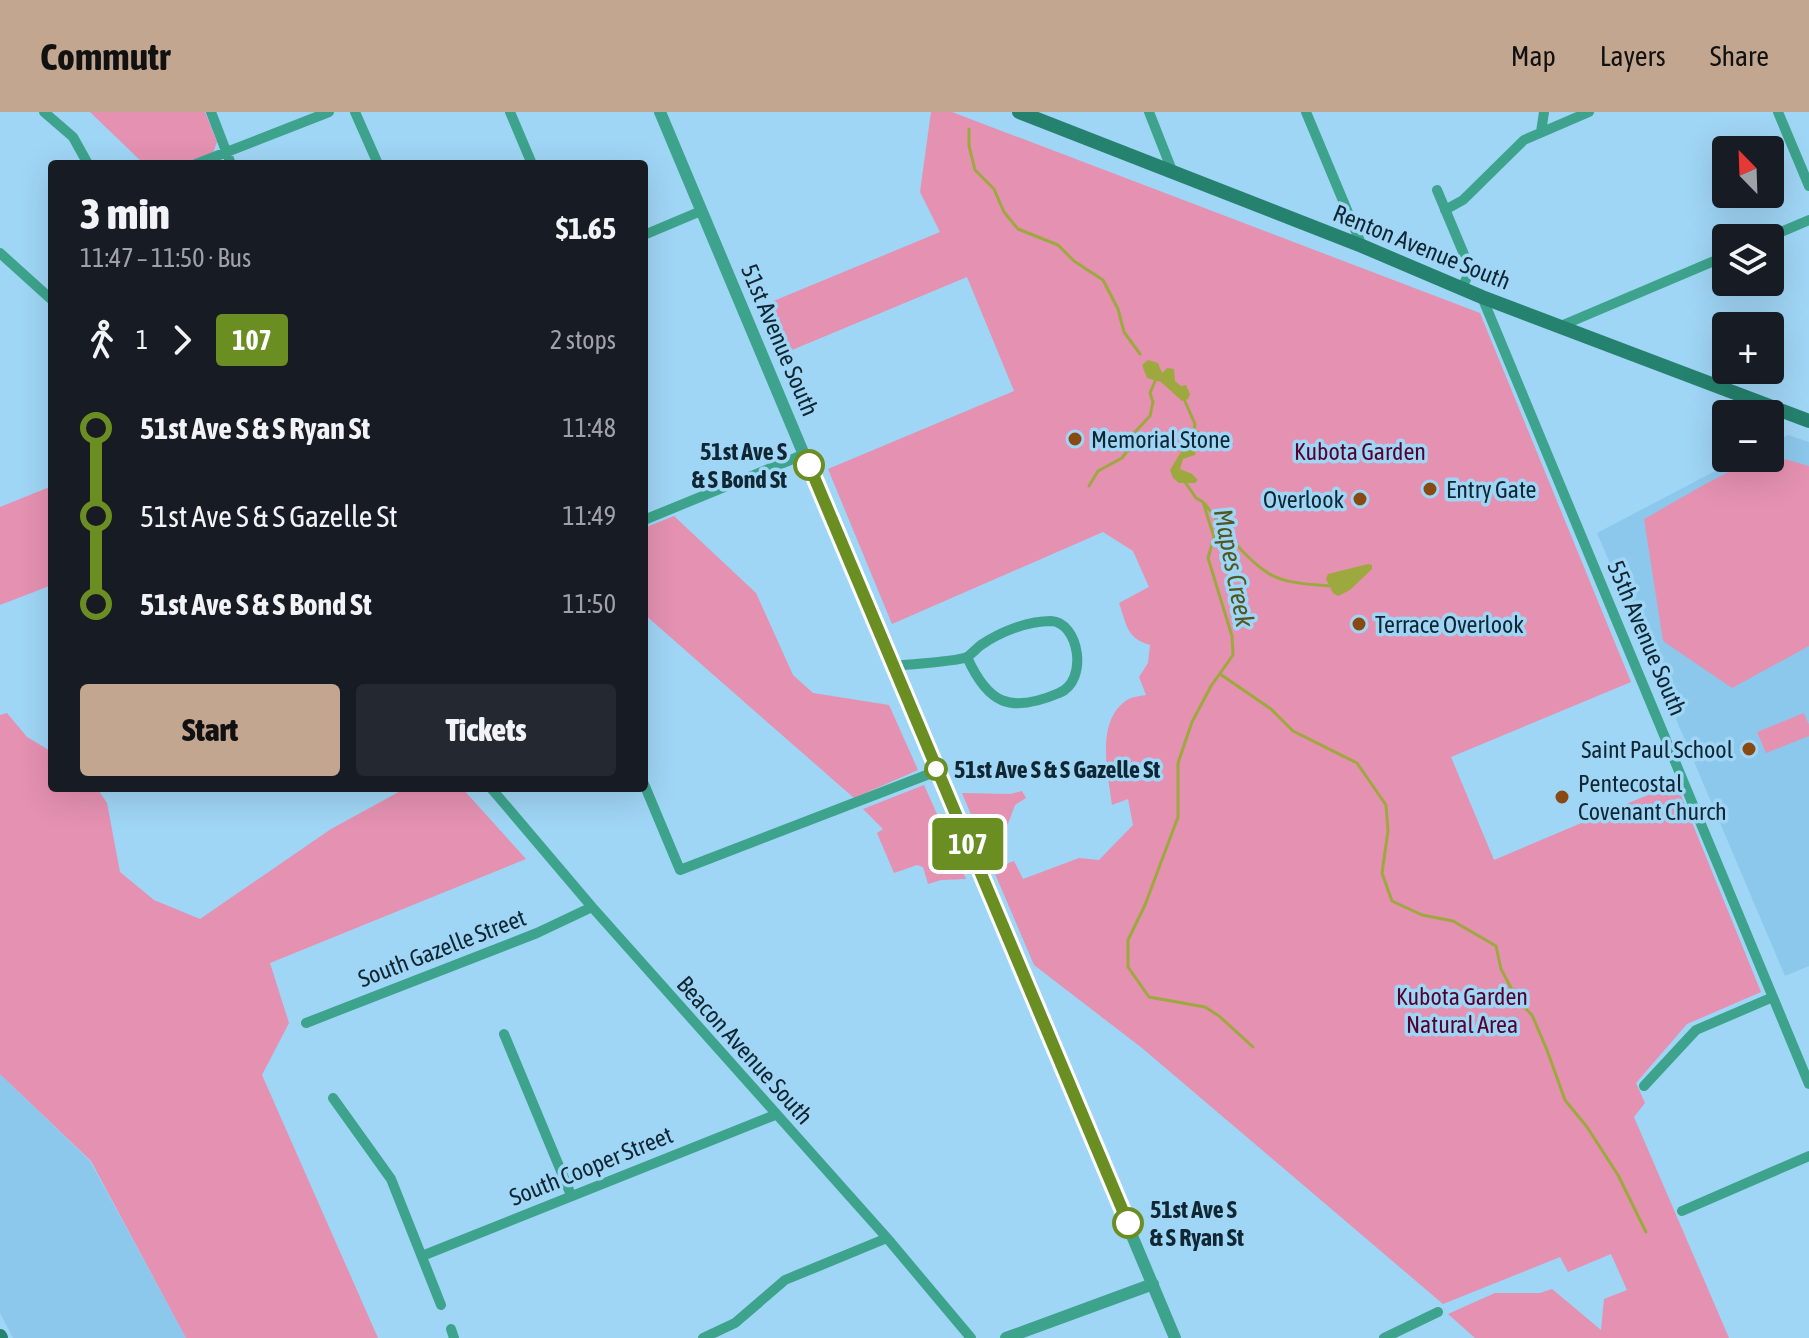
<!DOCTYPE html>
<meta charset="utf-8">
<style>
body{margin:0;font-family:"Asap Condensed",sans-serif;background:#242831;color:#f1f3f6;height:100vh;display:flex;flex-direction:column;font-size:30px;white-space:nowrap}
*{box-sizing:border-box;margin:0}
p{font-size:26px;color:#9ea1a6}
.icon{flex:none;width:44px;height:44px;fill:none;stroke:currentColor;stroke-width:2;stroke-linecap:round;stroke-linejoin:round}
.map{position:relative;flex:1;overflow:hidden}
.details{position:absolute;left:48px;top:48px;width:600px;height:632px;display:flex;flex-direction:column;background:#171b24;border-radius:8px;box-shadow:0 8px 32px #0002}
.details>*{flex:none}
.badge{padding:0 16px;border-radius:6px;font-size:28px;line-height:52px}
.needle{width:52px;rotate:337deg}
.fabs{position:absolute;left:1712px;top:24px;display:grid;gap:16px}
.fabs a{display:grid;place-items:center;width:72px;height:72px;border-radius:8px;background:#171b24;box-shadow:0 8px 32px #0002;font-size:40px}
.map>.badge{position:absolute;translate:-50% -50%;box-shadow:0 0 0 4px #fff}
.legs{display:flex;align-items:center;gap:12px;height:88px;padding:0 32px;font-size:26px}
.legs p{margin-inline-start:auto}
.headline{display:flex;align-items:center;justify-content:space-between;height:136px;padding:0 32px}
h1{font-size:44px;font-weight:800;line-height:60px}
.primary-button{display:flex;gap:16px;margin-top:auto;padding:16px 32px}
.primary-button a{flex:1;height:92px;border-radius:8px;background:#c2a68f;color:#111;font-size:32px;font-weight:800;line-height:92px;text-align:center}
.primary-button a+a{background:#242831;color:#f1f3f6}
ul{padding:0 32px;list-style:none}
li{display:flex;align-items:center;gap:28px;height:88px;font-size:30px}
li i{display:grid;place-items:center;width:12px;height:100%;margin:0 10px;background:currentColor}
li i::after{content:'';width:20px;height:20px;margin:-10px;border:6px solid;border-radius:50%;background:#171b24}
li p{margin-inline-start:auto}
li:first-child i{background:linear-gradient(#0000 50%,currentColor 0)}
li:last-child i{background:linear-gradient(currentColor 50%,#0000 0)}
header{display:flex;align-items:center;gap:48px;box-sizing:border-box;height:112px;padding:0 40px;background:#c2a68f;color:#111}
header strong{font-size:38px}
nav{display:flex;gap:44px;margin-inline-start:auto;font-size:28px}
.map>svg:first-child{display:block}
.built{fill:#8cc8ec}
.green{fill:#e591b1}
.water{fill:#9da93e}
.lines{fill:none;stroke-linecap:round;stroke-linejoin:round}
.stream{stroke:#9da93e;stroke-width:3}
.minor{stroke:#3da38c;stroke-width:10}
.tertiary{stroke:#3da38c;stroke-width:12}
.secondary{stroke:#25826e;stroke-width:14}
.line-1-casing{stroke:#fff;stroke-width:18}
.line-1{stroke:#6b8e23;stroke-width:12}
.poi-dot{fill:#894912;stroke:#9fd5f5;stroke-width:3}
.stop-1-dot{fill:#fff;stroke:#6b8e23;stroke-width:4}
.labels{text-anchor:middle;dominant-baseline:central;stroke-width:7;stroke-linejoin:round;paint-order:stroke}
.street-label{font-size:24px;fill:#102632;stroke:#9fd5f5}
.poi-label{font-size:24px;fill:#102632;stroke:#9fd5f5;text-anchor:start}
.stop-label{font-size:24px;font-weight:bold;fill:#102632;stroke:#9fd5f5;text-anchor:start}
.park-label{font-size:24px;fill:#54032f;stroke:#9fd5f5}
.water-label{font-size:26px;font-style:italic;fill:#515721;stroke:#9fd5f5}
</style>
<header>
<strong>Commutr</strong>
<nav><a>Map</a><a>Layers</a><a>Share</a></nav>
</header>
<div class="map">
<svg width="1809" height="1226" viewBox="0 0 1809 1226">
<rect width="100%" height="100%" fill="#9fd5f5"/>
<path class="built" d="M1788,323L1809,330V854L1785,864L1597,421L1740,346H1770V332Z
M0,962L90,1049L186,1226H13L0,1201Z"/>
<path class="green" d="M90,0H205L217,30L213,41L181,52H144Z
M931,0H952L1480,201L1631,570L1451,645L1494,748L1676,671L1761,880L1687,912L1636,971L1645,991L1634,1005L1729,1226H1475L1448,1202L1495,1181H1540L1552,1177L1601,1218L1604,1187L1627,1178L1611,1142L1568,1160L1560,1145L1443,1192L1142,936L1034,853L993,757L1014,749L1023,767L1079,746L1099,748L1133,713L1128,687L1112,693C1108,662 1095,609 1127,588C1132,585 1140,584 1146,583L1139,565L1148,551L1150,533C1126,526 1127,513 1119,491L1149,475L1133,439L1103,420L892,512L828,357L1014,279L967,165L780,243L759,195L940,120L920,80Z
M1770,343L1809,354V534L1732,576L1663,529L1644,407C1671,393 1743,346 1770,346Z
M52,374V473L0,493V395Z
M674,404L756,481L793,563L813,581L889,593L918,658L854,686L644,502V416Z
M7,601L27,625L52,640V676H97L107,691L120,760L154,788L200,807L331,717L406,676H462L526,747L270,851L289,911L262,963L378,1226H186L91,1049L0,962V603Z
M1804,601L1809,613V624L1766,641L1757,620Z
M924,673L966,767L941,768L928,772L923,755L917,753L894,761L877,721L883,717L863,697Z
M1022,679L1026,686L1015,693L1002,728L985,736L962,681L1010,682Z"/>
<path class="water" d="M1148,248L1158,251L1162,261L1167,256L1174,257L1175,269L1181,274L1186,273L1190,282L1188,287L1182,289L1161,270L1147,266L1142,253Z
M1194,316L1201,321C1198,329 1197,336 1195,343L1183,347L1180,357L1192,362L1198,368L1195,371H1179L1173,366L1170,358L1182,338L1181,321Z
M1368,452L1372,453V457L1350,478L1338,484L1333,481L1326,467L1328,462Z"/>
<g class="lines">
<path class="stream" d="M969,17V34L975,58L994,77L1004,100L1018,117L1058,133L1074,149L1103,168L1118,197L1124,220L1140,242
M1184,287L1195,312L1194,318
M1185,370L1196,386L1203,390L1214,425L1208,446L1232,524L1233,543L1211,574L1192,610L1178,651V705L1145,793L1128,828V855L1149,885L1205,895L1219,904L1253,935
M1089,374L1098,359L1122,346L1128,338L1134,321L1150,304L1153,290L1150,281L1156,267
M1205,392C1222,415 1243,445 1268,461C1285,472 1310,472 1329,474
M1220,562L1271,597L1293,619L1357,651L1386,693L1388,719L1382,761L1392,789L1422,803L1453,809L1496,834L1501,857L1518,889L1532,903L1547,938L1565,988L1587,1015L1618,1063L1646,1120"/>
<path class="minor" d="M44,0L73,25L88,52
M211,0L231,52
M355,0L378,52
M510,0L532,52
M1149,0L1173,61
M1306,0L1362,134
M1778,0L1809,74
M1541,20L1544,0
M196,52L329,0
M1437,78L1468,152L1469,161L1462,176
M1445,98L1463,88L1524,28L1589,0
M644,123L701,99
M1767,126L1809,108
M0,141L52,188
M1482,185L1809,972
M1563,213L1726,144
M644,408L805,342
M893,554C909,552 956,550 967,545C972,542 977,536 981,533C1000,520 1027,509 1051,509C1079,510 1089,569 1059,581C1010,602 988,592 967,545
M644,672L680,758L937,659
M491,676L592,795L887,1126L971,1226
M306,911L537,821L592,795
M504,922L571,1083
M1644,974L1696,918L1773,885
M333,986L391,1067L441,1193
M1682,1099L1809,1044
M422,1144L775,1003
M451,1217L454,1226
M703,1226L735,1211L785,1168L887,1126
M1384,1226L1438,1200"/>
<path class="tertiary" d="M660,0L1175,1226
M1006,1226L1153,1172"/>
<path class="secondary" d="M1019,0L1362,134L1482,185L1809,309
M0,1224L1,1226"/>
</g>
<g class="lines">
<g class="line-1-casing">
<path id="line-1" d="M809,353L1128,1111"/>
</g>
<use href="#line-1" class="line-1"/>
</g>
<g class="poi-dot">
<circle cx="1075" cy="327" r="8"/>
<circle cx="1430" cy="377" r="8"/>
<circle cx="1360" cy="387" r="8"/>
<circle cx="1359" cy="512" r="8"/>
<circle cx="1749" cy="637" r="8"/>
<circle cx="1562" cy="685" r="8"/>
</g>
<g class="stop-1-dot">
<circle cx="809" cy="353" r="14"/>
<circle cx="936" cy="657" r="10"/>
<circle cx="1128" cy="1111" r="14"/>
</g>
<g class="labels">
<g class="street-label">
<text transform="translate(1422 135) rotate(22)">Renton Avenue South</text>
<text transform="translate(780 228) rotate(67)">51st Avenue South</text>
<text transform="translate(1647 526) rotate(67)">55th Avenue South</text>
<text transform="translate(442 836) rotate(-21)">South Gazelle Street</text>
<text transform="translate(745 938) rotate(48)">Beacon Avenue South</text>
<text transform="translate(591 1054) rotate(-22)">South Cooper Street</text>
</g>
<g class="poi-label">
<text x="1091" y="327">Memorial Stone</text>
<text x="1446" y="377">Entry Gate</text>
<text x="1344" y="387" text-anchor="end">Overlook</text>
<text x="1375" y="512">Terrace Overlook</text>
<text x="1733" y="637" text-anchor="end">Saint Paul School</text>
<text x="1578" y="671">Pentecostal<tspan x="1578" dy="28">Covenant Church</tspan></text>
</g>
<g class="stop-label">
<text x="787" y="339" text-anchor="end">51st Ave S<tspan x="787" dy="28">&amp; S Bond St</tspan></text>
<text x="954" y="657">51st Ave S &amp; S Gazelle St</text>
<text x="1150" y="1097">51st Ave S<tspan x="1150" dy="28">&amp; S Ryan St</tspan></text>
</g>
<g class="park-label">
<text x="1360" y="339">Kubota Garden</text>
<text x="1462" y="884">Kubota Garden<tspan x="1462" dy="28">Natural Area</tspan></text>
</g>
<g class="water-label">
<text transform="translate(1234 456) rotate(79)">Mapes Creek</text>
</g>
</g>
</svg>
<div class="fabs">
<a><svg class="needle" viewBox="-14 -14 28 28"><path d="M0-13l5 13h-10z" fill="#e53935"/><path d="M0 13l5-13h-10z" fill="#9ea1a6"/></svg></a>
<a><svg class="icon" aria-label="layers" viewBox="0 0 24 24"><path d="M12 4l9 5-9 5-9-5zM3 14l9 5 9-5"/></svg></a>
<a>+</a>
<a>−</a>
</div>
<b class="badge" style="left:968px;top:732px;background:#6b8e23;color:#fff">107</b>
<section class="details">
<div class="headline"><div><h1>3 min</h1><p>11:47 – 11:50 · Bus</p></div><b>$1.65</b></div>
<div class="legs"><svg class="icon" aria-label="walk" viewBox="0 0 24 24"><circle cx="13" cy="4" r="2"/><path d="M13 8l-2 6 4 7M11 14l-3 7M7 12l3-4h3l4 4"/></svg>1<svg class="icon" aria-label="forward" viewBox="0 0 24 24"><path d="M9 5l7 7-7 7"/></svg><b class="badge" style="background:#6b8e23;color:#fff">107</b><p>2 stops</p></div>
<ul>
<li><i style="color:#6b8e23"></i><b>51st Ave S &amp; S Ryan St</b><p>11:48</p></li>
<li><i style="color:#6b8e23"></i><span>51st Ave S &amp; S Gazelle St</span><p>11:49</p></li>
<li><i style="color:#6b8e23"></i><b>51st Ave S &amp; S Bond St</b><p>11:50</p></li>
</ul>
<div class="primary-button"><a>Start</a><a>Tickets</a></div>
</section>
</div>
